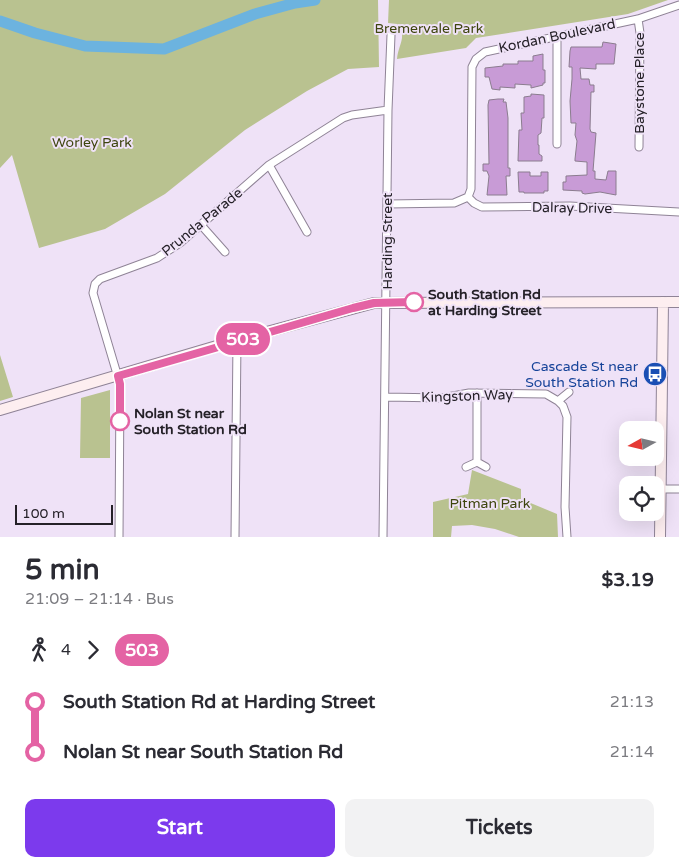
<!DOCTYPE html>
<meta charset="utf-8">
<style>
body{margin:0;font-family:"Varela Round",sans-serif;background:#f2f2f3;color:#2b2b33;height:100vh;display:flex;flex-direction:column;font-size:19px;white-space:nowrap}
*{box-sizing:border-box;margin:0}
p{font-size:16px;color:#7c7c81}
.icon{flex:none;width:28px;height:28px;fill:none;stroke:currentColor;stroke-width:2;stroke-linecap:round;stroke-linejoin:round}
.map{position:relative;height:537px;overflow:hidden}
.sheet{display:flex;flex-direction:column;background:#fff;flex:1}
.sheet>*{flex:none}
.badge{padding:0 10px;border-radius:16px;font-size:18px;line-height:32px}
.needle{width:32px;rotate:262deg}
.buttons{position:absolute;left:619px;top:421px;display:grid;gap:10px}
.buttons a{display:grid;place-items:center;width:45px;height:45px;border-radius:10px;background:#fff;box-shadow:0 5px 20px #0002;font-size:25px}
.scale{position:absolute;left:15px;bottom:12px;width:98px;box-sizing:border-box;padding-left:5px;border:2px solid #252128;border-top:0;font-size:14px;line-height:18px;white-space:nowrap;color:#252128;-webkit-text-stroke:4px #efe2f7;paint-order:stroke}
.map>.badge{position:absolute;translate:-50% -50%;box-shadow:0 0 0 2px #fff}
.legs{display:flex;align-items:center;gap:8px;height:55px;padding:0 25px;font-size:16px}
.legs p{margin-inline-start:auto}
.head{display:flex;align-items:center;justify-content:space-between;height:85px;padding:0 25px}
h1{font-size:28px;font-weight:800;line-height:38px}
.primary-button{display:flex;gap:10px;margin-top:auto;padding:10px 25px}
.primary-button a{flex:1;height:58px;border-radius:10px;background:#7c3aed;color:#fff;font-size:20px;font-weight:800;line-height:58px;text-align:center}
.primary-button a+a{background:#f2f2f3;color:#2b2b33}
ul{padding:0 25px;list-style:none}
li{display:flex;align-items:center;gap:18px;height:50px;font-size:19px}
li i{display:grid;place-items:center;width:8px;height:100%;margin:0 6px;background:currentColor}
li i::after{content:'';width:12px;height:12px;margin:-6px;border:4px solid;border-radius:50%;background:#fff}
li p{margin-inline-start:auto}
li:first-child i{background:linear-gradient(#0000 50%,currentColor 0)}
li:last-child i{background:linear-gradient(currentColor 50%,#0000 0)}
.map>svg:first-child{display:block}
.green{fill:#b9c290}
.lines{fill:none;stroke-linecap:round;stroke-linejoin:round}
.river{stroke:#6cb3df;stroke-width:11}
.building{fill:#c89bd6;stroke:#8b7d8f}
.street-casing{stroke:#8f8396;stroke-width:9}
.secondary-casing{stroke:#8f8396;stroke-width:12}
.street{stroke:#fff;stroke-width:7}
.secondary{stroke:#fdeef0;stroke-width:10}
.line-1-casing{stroke:#fff;stroke-width:11}
.line-1{stroke:#e463a4;stroke-width:8}
.stop-1-dot{fill:#fff;stroke:#e463a4;stroke-width:2.5}
.labels{text-anchor:middle;dominant-baseline:central;stroke-width:4;stroke-linejoin:round;paint-order:stroke}
.park-label{font-size:14px;fill:#3d440d;stroke:#efe2f7}
.street-label{font-size:14px;fill:#252128;stroke:#efe2f7}
.stop-label{font-size:14px;font-weight:bold;fill:#252128;stroke:#efe2f7;text-anchor:start}
.transit-label{font-size:14px;fill:#164399;stroke:#efe2f7;text-anchor:end}
</style>
<div class="map">
<svg width="679" height="537" viewBox="0 0 679 537">
<rect width="100%" height="100%" fill="#efe2f7"/>
<path class="green" d="M0,0H378L379,67L348,69L307,91L245,130L165,194L105,229L39,248L12,155L0,168Z
M389,0H668L628,14L476,38L466,48L397,59C398,45 408,36 397,24L388,23Z
M0,355L13,397L0,401Z
M110,390V458H80L81,398Z
M472,470L521,489V499L557,514L558,537H519L495,529L472,525L452,526L451,537H433V502L468,494Z"/>
<g class="lines">
<path class="river" d="M0,21L35,33L85,46L164,49L255,14L295,3L315,0"/>
</g>
<path class="building" d="M603,42L616,44L614,64H596V69L580,68L581,79H589L590,85H594V92H591L590,129L591,132L596,133L593,171H595V179L606,180L608,171H616V195L600,192L585,194L582,193V191L563,190V182H566V176L587,175V162L575,161V159L577,141L575,135L576,123H571L570,101L572,79V67H569L570,51L571,47H602Z
M543,54V70H545V83H543V85L531,88V85L515,84V88L500,87V90L492,89L489,77H485V68L503,66V64H518V61H533V56Z
M531,94L544,95V118H542L541,133L538,135V145H539V154L542,156V161H518L519,130H522L521,113H524V97L531,96Z
M498,99H504L503,102H506L508,118V168H510V176H506L507,195H487L489,176L487,171H483V164H489L488,105L489,100Z
M518,172H530V176H541V172H548V191H544V193H524V192H519Z"/>
<g class="lines">
<g class="street-casing">
<path id="street" d="M638,19L640,33L639,147
M557,36V144
M269,165L307,232
M468,197L474,203L482,207L570,206L679,212
M388,204L454,203L468,197L471,189L472,67L476,59L485,52L638,19L679,5
M201,225L225,252
M385,397L442,398L469,393L546,394L558,401L563,406L567,417L565,507L567,537
M558,401L569,392
M477,462V393
M466,467L477,462L486,467
M660,489H679
M119,537L120,384L93,293L95,284L100,279L157,258L180,243L269,165L343,118L352,115L388,110
M235,537L237,340
M383,537L388,110L391,35"/>
</g>
<g class="secondary-casing">
<path id="secondary" d="M0,410L237,340L374,303L679,302
M660,537L663,302"/>
</g>
<use href="#street" class="street"/>
<use href="#secondary" class="secondary"/>
</g>
<g class="lines">
<g class="line-1-casing">
<path id="line-1" d="M120,421V384L118,376L353,308L374,303L414,302"/>
</g>
<use href="#line-1" class="line-1"/>
</g>
<defs>
<g id="bus-disc" transform="scale(1.25)"><circle r="9.5" fill="#1a4fb4" stroke="#efe2f7"/><path d="M-5-6H5V4H4V6H2V4H-2V6H-4V4H-5ZM-3.5-4V0h7V-4ZM-3.5 1.2v1.5H-2V1.2ZM2 1.2v1.5H3.5V1.2Z" fill="#fff"/></g>
</defs>
<g fill-rule="evenodd">
<use href="#bus-disc" x="655" y="374"/>
</g>
<g class="stop-1-dot">
<circle cx="414" cy="302" r="9"/>
<circle cx="120" cy="421" r="9"/>
</g>
<g class="labels">
<g class="park-label">
<text x="429" y="28">Bremervale Park</text>
<text x="92" y="142">Worley Park</text>
<text x="490" y="503">Pitman Park</text>
</g>
<g class="street-label">
<text transform="translate(557 36) rotate(-12)">Kordan Boulevard</text>
<text transform="translate(639 83) rotate(-90)">Baystone Place</text>
<text transform="translate(572 208) rotate(1)">Dalray Drive</text>
<text transform="translate(202 222) rotate(-39)">Prunda Parade</text>
<text transform="translate(387 241) rotate(-90)">Harding Street</text>
<text transform="translate(467 396) rotate(-2)">Kingston Way</text>
</g>
<g class="stop-label">
<text x="428" y="294">South Station Rd<tspan x="428" dy="16">at Harding Street</tspan></text>
<text x="134" y="413">Nolan St near<tspan x="134" dy="16">South Station Rd</tspan></text>
</g>
<g class="transit-label">
<text x="638" y="366">Cascade St near<tspan x="638" dy="16">South Station Rd</tspan></text>
</g>
</g>
</svg>
<div class="buttons">
<a><svg class="needle" viewBox="-14 -14 28 28"><path d="M0-13l5 13h-10z" fill="#e53935"/><path d="M0 13l5-13h-10z" fill="#7c7c81"/></svg></a>
<a><svg class="icon" aria-label="locate" viewBox="0 0 24 24"><circle cx="12" cy="12" r="6"/><path d="M12 2v4M12 18v4M2 12h4M18 12h4"/></svg></a>
</div>
<div class="scale">100 m</div>
<b class="badge" style="left:243px;top:339px;background:#e463a4;color:#fff">503</b>
</div>
<section class="sheet">
<div class="head"><div><h1>5 min</h1><p>21:09 – 21:14 · Bus</p></div><b>$3.19</b></div>
<div class="legs"><svg class="icon" aria-label="walk" viewBox="0 0 24 24"><circle cx="13" cy="4" r="2"/><path d="M13 8l-2 6 4 7M11 14l-3 7M7 12l3-4h3l4 4"/></svg>4<svg class="icon" aria-label="forward" viewBox="0 0 24 24"><path d="M9 5l7 7-7 7"/></svg><b class="badge" style="background:#e463a4;color:#fff">503</b></div>
<ul>
<li><i style="color:#e463a4"></i><b>South Station Rd at Harding Street</b><p>21:13</p></li>
<li><i style="color:#e463a4"></i><b>Nolan St near South Station Rd</b><p>21:14</p></li>
</ul>
<div class="primary-button"><a>Start</a><a>Tickets</a></div>
</section>
